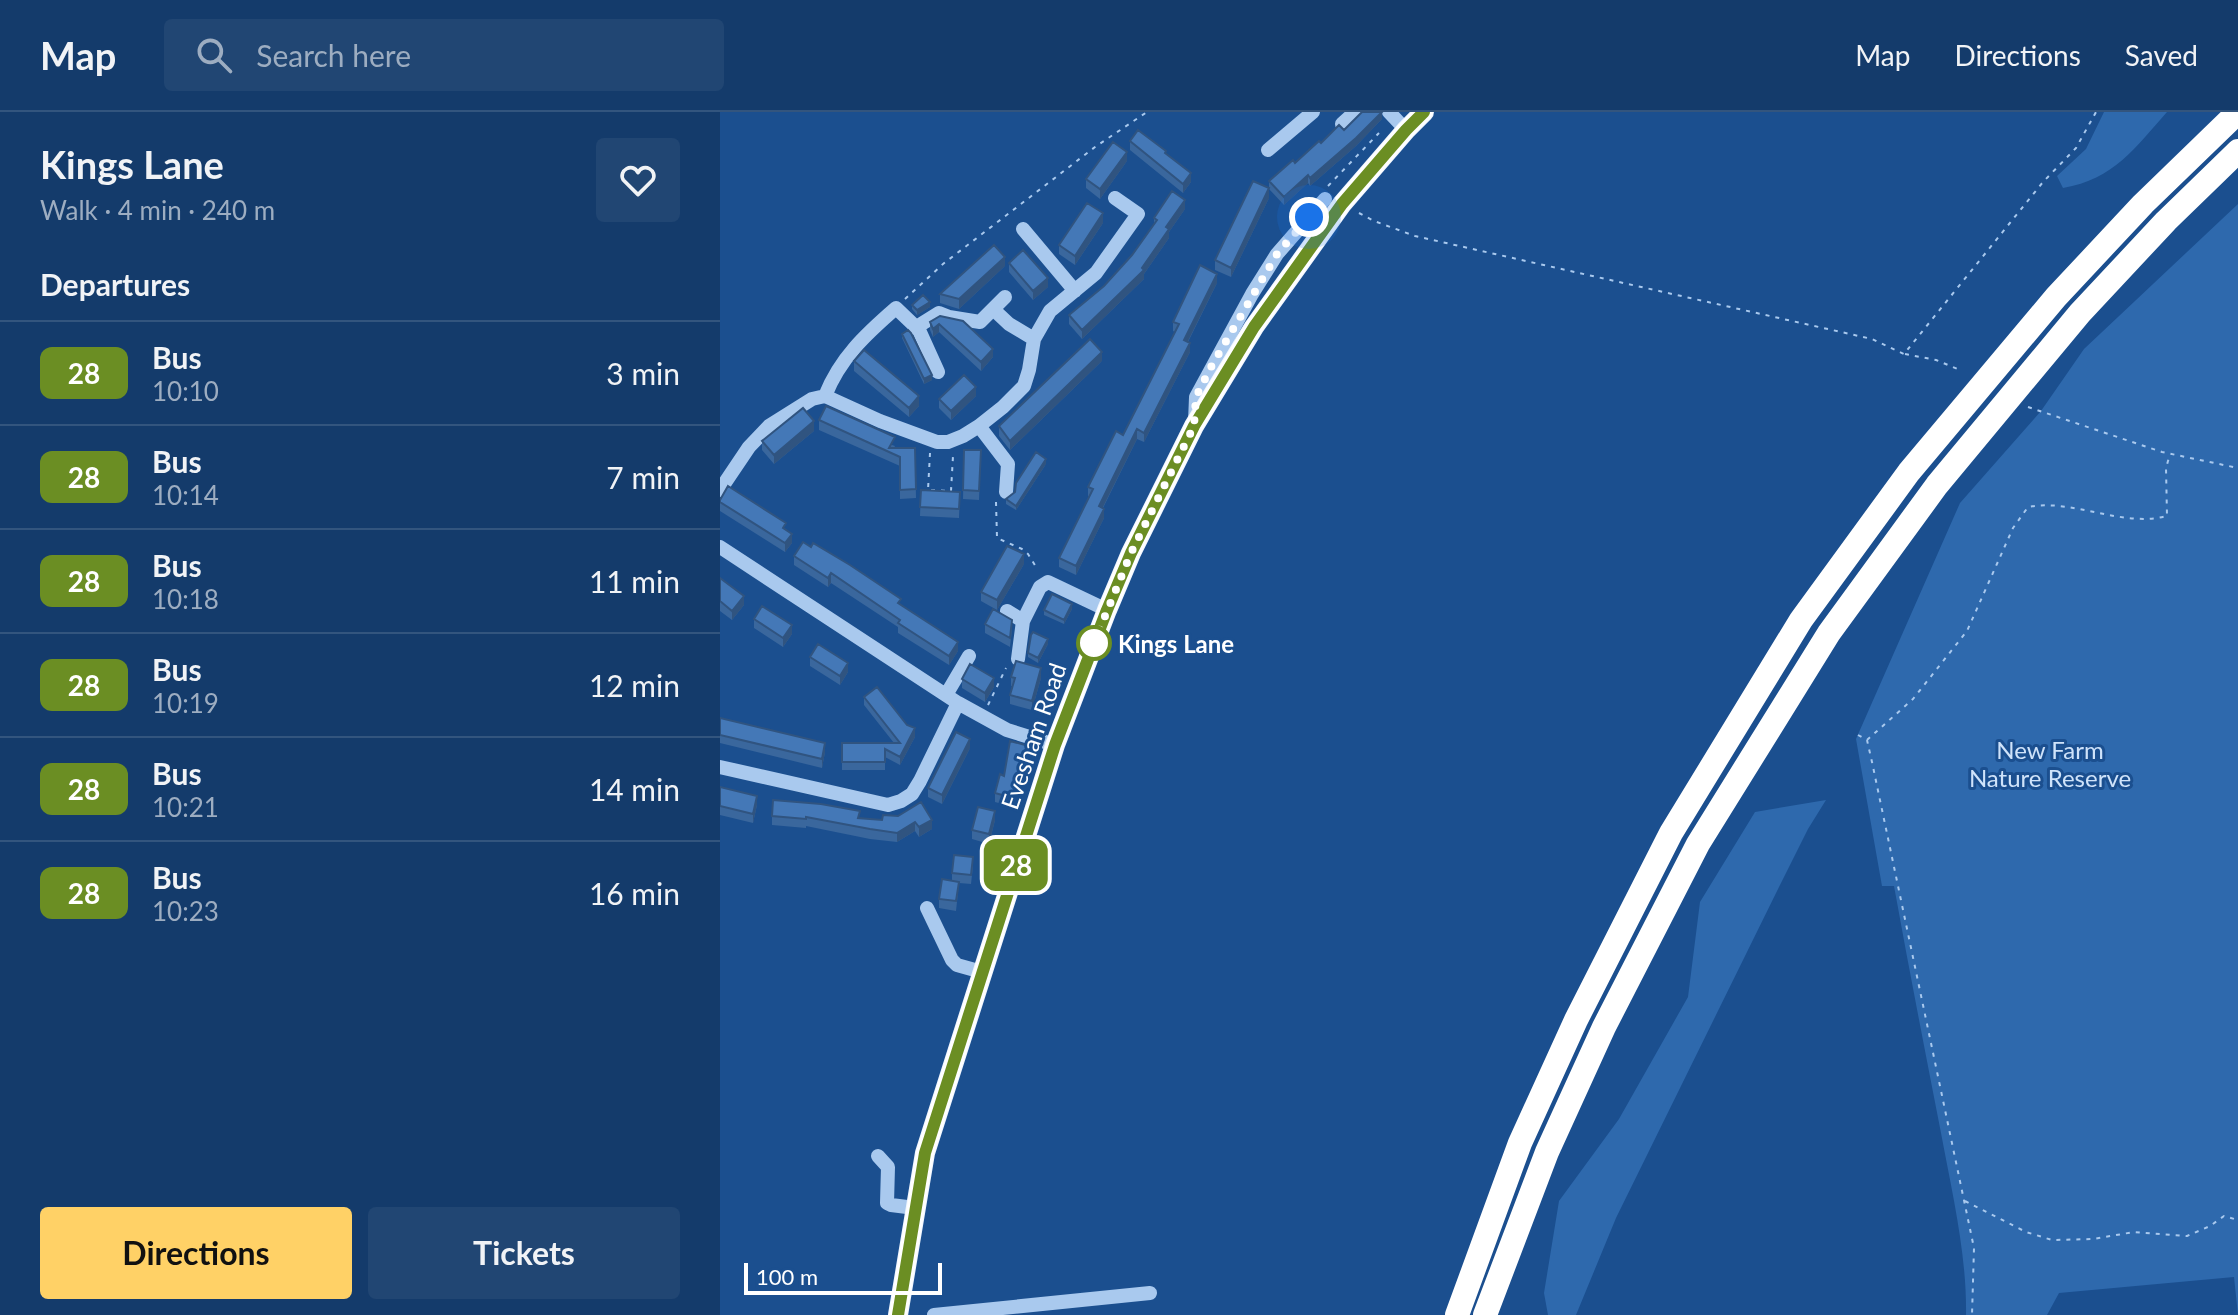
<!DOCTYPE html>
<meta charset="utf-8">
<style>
body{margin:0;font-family:Lato,sans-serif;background:#214673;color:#f1f3f6;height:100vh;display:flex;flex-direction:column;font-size:30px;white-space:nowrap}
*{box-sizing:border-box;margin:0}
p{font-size:26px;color:#9dadc1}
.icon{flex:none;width:44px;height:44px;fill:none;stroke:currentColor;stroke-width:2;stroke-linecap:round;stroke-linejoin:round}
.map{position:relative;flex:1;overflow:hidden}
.panel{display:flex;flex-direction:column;background:#143b6b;width:720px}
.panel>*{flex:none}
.badge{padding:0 16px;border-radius:12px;font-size:28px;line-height:52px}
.scale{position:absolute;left:24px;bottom:20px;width:198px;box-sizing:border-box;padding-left:8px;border:4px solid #fff;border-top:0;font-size:22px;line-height:28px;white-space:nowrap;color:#fff;-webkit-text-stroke:6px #1b4f8f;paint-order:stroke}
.you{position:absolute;width:40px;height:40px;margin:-20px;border:6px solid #fff;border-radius:50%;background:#1a73e8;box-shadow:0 0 0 12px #1a73e833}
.map>.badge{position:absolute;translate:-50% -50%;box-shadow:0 0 0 4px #fff}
h2{padding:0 40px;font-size:30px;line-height:72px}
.round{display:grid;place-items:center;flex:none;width:84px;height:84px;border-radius:8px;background:#214673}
.summary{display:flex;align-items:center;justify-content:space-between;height:136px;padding:0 40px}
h1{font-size:38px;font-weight:700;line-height:60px}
.action{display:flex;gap:16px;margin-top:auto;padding:16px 40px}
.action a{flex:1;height:92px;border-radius:8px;background:#ffd166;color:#111;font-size:32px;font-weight:700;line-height:92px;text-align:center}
.action a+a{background:#214673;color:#f1f3f6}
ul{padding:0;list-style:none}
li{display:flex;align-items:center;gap:24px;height:104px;padding:0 40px;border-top:2px solid #33557e}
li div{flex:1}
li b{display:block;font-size:30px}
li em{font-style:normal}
li .badge{min-width:88px;font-weight:700;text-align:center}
header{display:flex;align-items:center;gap:48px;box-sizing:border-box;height:112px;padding:0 40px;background:#143b6b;border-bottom:2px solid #33557e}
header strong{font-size:38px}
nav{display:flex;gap:44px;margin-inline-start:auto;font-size:28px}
.search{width:560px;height:72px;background:#214673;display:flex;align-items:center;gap:20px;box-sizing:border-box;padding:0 28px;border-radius:8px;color:#9dadc1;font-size:30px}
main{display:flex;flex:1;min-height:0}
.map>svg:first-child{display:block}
.green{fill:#2e69ad}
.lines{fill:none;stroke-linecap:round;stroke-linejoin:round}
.path{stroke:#a9c9ee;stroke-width:2;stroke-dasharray:4 6;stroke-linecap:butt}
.minor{stroke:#a9c9ee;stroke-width:14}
.major{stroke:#f0f6ff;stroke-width:20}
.highway{stroke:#fff;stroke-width:24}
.wall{fill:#3a679d}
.shaded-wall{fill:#305480}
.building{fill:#4478b7;stroke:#305480;stroke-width:2}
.line-casing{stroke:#fff;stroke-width:18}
.line{stroke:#6b8e23;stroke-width:12}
.walk{stroke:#fff;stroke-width:8;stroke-dasharray:0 14.4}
.stop-dot{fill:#fff;stroke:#6b8e23;stroke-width:4}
.labels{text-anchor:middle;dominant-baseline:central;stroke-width:6;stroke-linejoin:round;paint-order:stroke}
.stop-label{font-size:24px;font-weight:bold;fill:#fff;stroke:#1b4f8f;text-anchor:start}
.street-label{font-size:24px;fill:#fff;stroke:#1b4f8f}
.park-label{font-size:24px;fill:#cfe3fa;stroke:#1b4f8f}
</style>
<header>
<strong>Map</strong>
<div class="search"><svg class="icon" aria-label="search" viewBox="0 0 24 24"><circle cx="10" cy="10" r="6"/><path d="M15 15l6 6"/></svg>Search here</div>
<nav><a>Map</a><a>Directions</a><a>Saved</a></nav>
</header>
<main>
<section class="panel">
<div class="summary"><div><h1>Kings Lane</h1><p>Walk · 4 min · 240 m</p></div><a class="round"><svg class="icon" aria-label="heart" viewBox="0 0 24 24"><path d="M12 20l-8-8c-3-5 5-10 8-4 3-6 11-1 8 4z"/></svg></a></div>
<h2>Departures</h2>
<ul>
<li><span class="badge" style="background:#6b8e23;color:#fff">28</span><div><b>Bus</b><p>10:10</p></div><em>3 min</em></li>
<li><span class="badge" style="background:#6b8e23;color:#fff">28</span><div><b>Bus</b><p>10:14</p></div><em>7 min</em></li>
<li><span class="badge" style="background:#6b8e23;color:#fff">28</span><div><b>Bus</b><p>10:18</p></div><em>11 min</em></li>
<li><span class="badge" style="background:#6b8e23;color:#fff">28</span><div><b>Bus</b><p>10:19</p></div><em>12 min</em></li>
<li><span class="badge" style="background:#6b8e23;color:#fff">28</span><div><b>Bus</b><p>10:21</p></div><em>14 min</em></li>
<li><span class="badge" style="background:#6b8e23;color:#fff">28</span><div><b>Bus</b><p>10:23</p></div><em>16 min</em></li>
</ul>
<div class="action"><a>Directions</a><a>Tickets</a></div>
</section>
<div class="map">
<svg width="1518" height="1203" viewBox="0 0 1518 1203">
<rect width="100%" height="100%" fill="#1b4f8f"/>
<path class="green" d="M1384,0H1447C1415,36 1394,67 1343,76L1337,64L1366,37Z
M1518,92V1203L1514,1165L1339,1181L1327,1203H1246C1247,1143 1232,1080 1221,1021C1205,939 1189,857 1174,774H1162L1136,627L1240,391L1321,299L1364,237Z
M1106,688L1088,717L1059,775L896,1106L856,1203H828L824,1181L839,1089L899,1007L968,885L980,790L1035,700Z"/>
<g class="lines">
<path class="path" d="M608,74L659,21
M639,101L654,109L695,124L1152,227L1184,242L1323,70L1356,36L1376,0
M185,187L223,152L375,35L427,0
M1185,242L1216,248L1240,258
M1308,295L1442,340L1518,356
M210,341L208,378L231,379L233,344
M276,390L277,426L302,437L308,442L318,458
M268,593L286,556
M1138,623L1147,628L1152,650L1254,1136L1252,1203
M1147,628L1193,587L1247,519L1293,416L1308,395C1352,386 1402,416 1447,404L1446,356L1450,342
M1245,1089L1306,1120L1332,1128L1373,1127L1414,1120L1467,1124L1490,1114L1504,1104L1518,1108"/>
<path class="minor" d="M669,0L686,18
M622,12L635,0
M548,38L593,0
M303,117L355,179
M273,197L289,212L314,227
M195,216L219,201L229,205L260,210L285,185
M105,284C120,246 146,222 176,196L199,218L218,260
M475,310L476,285L532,182L557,142L605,87
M259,314L288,352L286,380
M0,378L29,335L49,314L92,287L105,284L160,309L217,330H228L243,324L259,314L283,295L304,274L309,258L314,227L330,199L376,161L418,102L395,86
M0,435L238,591L287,618L335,633
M287,499L303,509L320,475L328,470L387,498
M298,547L303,509
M226,583L249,544
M0,655L168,693L181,689L192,682L200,669L238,591
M207,796L232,848L237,853L262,860
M158,1044L168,1055L167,1091L171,1093L195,1096
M214,1203L430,1181"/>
<path class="major" d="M178,1203L205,1041L335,633L387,498L411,441L474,314L534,215L622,92L686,18L704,0"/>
<path class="highway" d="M737,1203L800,1031L856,908L951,721L1081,508L1189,360L1336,185L1423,92L1518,0
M765,1203L827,1040L884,915L978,732L1109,521L1217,373L1360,201L1446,109L1518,39"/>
</g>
<path class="wall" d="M662,7L636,34L590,74L588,71L564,93L549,77V69L601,31L624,18Z
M410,29L446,42L471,70L463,81L410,38Z
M407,49L380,87L366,76V67Z
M549,86L511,165L495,158V148Z
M465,97L449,120V126L424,162V167L362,227L349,212V203L384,174L412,143L434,112V106Z
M383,111L355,153L339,142V133Z
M289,151L328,175L313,188L289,160Z
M285,154L239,197L220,191V182Z
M497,171L468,230L470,240L424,330L417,327L383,396L384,406L356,463L339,455V446L369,385L368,384V375L403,323L455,220L453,219V210Z
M192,193L210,195L197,203L192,197Z
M220,204L273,245L261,259L219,220L213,225L210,218V210Z
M182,222L212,268L204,272L182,226Z
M134,249L199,294L189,305L134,259Z
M382,249L290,338L279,324V314Z
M256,284L231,308L219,296V287Z
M99,308L175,334L174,336H195L196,386L180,387V354L99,318Z
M94,319L54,352L42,338V329Z
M244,338H261L259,388L243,387Z
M326,352L296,398L286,392V387Z
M201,378L240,380L239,406L200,404Z
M0,388L66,419L72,431L65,440L0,399Z
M74,444L181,493L238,539L229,553L178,521V515L111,471L108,475L74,453Z
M304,452L277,498L261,489V480Z
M0,466L24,493L12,508L0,499Z
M352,497L344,512L324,503V498Z
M34,507L72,522L63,535L34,516Z
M265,512L292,517L290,535L265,521Z
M328,532L318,551L308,545V541Z
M90,545L128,560L120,573L90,554Z
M291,565L321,566L312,598L290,592V583L292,574H291Z
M242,567L274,575L265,590L242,576Z
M144,585L195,625L180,653L165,645V658H122V631H174L144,593Z
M0,606L105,640L102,656L0,631Z
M290,629L309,643L306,653L303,652L293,695L275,690V681L284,664Z
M250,636L222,692L208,685V676Z
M0,675L37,693L33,711L0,703Z
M201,690L212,717L199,725L195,719L177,730L150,727L86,714V716L52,713V704L162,708L178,704Z
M275,708L269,732L252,727V718Z
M253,754L251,772L239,771L236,799L219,796V787L232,769V761Z"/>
<path class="shaded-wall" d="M662,0V7L636,34L590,74V66Z
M407,40V49L380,87V77Z
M471,61V70L463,81V72Z
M588,63V71L564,93V85Z
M549,76V86L511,165V156Z
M465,88V97L449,120V126L424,162V167L362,227V218L422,156L446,115Z
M383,101V111L355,153V144Z
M285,145V154L239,197V187Z
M497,162V171L464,237V228Z
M328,166V175L313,188V179Z
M210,190V195L197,203V198Z
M219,212V220L213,225V217Z
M470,231V240L424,330V321Z
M273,237V245L261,259V250Z
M382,240V249L290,338V329Z
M212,263V268L204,272V267Z
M256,275V284L231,308V299Z
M199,284V294L189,305V296Z
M94,309V319L54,352V343Z
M417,317V327L379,403V394Z
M326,347V352L296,398V394Z
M384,397V406L356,463V454Z
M72,422V431L65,440V431Z
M304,442V452L277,498V488Z
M111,461V471L108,475V466Z
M24,484V493L12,508V499Z
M352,492V497L344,512V508Z
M72,513V522L63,535V526Z
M328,527V532L318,551V546Z
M238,530V539L229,553V544Z
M128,551V560L120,573V564Z
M321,556V566L312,598V589Z
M274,566V575L265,590V581Z
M195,616V625L180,653V645Z
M250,627V636L222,692V683Z
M105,631V640L102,656V647Z
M303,643V652L293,695V686Z
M37,684V693L33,711V702Z
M275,699V708L269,732V722Z
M212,708V717L199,725V715Z
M195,710V719L177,730V721Z"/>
<path class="building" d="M642,0H662L636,26L590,66L588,63L564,85L549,69L573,48L575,51L599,29L601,31L619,13L624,18Z
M418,18L446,39L445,41L471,61L463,72L410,29Z
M393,30L407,40L380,77L366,67Z
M533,69L549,76L511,156L495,148Z
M452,79L465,88L446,115L449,117L422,156L424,158L362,218L349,203L384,174L412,143L437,108L434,106Z
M367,91L383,101L355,144L339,133Z
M274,133L285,145L239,187L220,182Z
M303,138L328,166L313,179L289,151Z
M480,153L497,162L464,228L470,231L424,321L417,317L379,394L384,397L356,454L339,446L373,377L368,375L396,319L403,323L459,212L453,210Z
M203,183L210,190L197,198L192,193Z
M220,204L243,209L273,237L261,250L219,212L213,217L210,210Z
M188,218L191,221L212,263L204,267L182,222Z
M370,227L382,240L290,329L279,314Z
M144,238L199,284L189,296L134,249Z
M244,263L256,275L231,299L219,287Z
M106,294L175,325L169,336H195L196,377L180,378V345L99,308Z
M83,296L94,309L54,343L42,329Z
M244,338H261L259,379L243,378Z
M316,340L326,347L296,394L286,387L295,380L296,371Z
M8,374L66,411L63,416L72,422L65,431L0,390V388Z
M201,378L240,380L239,397L200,395Z
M83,430L91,435L93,431L130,453L181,487L178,491L238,530L229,544L178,511L180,508L111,461L108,466L74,444Z
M287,434L304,442L277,488L261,480Z
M0,466L24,484L12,499L0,489Z
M332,482L352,492L344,508L324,498Z
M42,494L72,513L63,526L34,507Z
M273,497L292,508L290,526L265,512Z
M313,520L328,527L318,546L308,541L311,523Z
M98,532L128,551L120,564L90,545Z
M296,549L321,556L312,589L290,583L295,566L291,565Z
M250,552L274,566L265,581L242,567Z
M157,575L187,613L195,616L180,645L165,637V650H122V631H180L144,585Z
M0,606L105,631L102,647L0,623Z
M236,620L250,627L222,683L208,676Z
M290,629L309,634L306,644L303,643L293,686L275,681L280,662L284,664Z
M0,675L37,684L33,702L0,694Z
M53,688L101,692L140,699L138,706L162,708L163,703L178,704L201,690L212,708L199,715L195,710L177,721L150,717L86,705V707L52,704Z
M258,695L275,699L269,722L252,718Z
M234,743L253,745L251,763L232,761Z
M222,767L239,770L236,789L219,787Z"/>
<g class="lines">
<g class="line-casing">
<path id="line" d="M178,1203L205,1041L335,633L387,498L411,441L474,314L534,215L622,92L686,18L704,0"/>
</g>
<use href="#line" class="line"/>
<path class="walk" d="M374,531L411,441L474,314L476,285L491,255L557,142L589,105"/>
</g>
<circle class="stop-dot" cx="374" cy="531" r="16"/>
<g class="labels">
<g class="stop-label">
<text x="398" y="531">Kings Lane</text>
</g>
<g class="street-label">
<text transform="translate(313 624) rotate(-71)">Evesham Road</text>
</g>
<g class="park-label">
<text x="1330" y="637">New Farm<tspan x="1330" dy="28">Nature Reserve</tspan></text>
</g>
</g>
</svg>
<div class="scale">100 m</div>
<div class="you" style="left:589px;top:105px"></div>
<b class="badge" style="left:296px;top:753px;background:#6b8e23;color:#fff">28</b>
</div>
</main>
